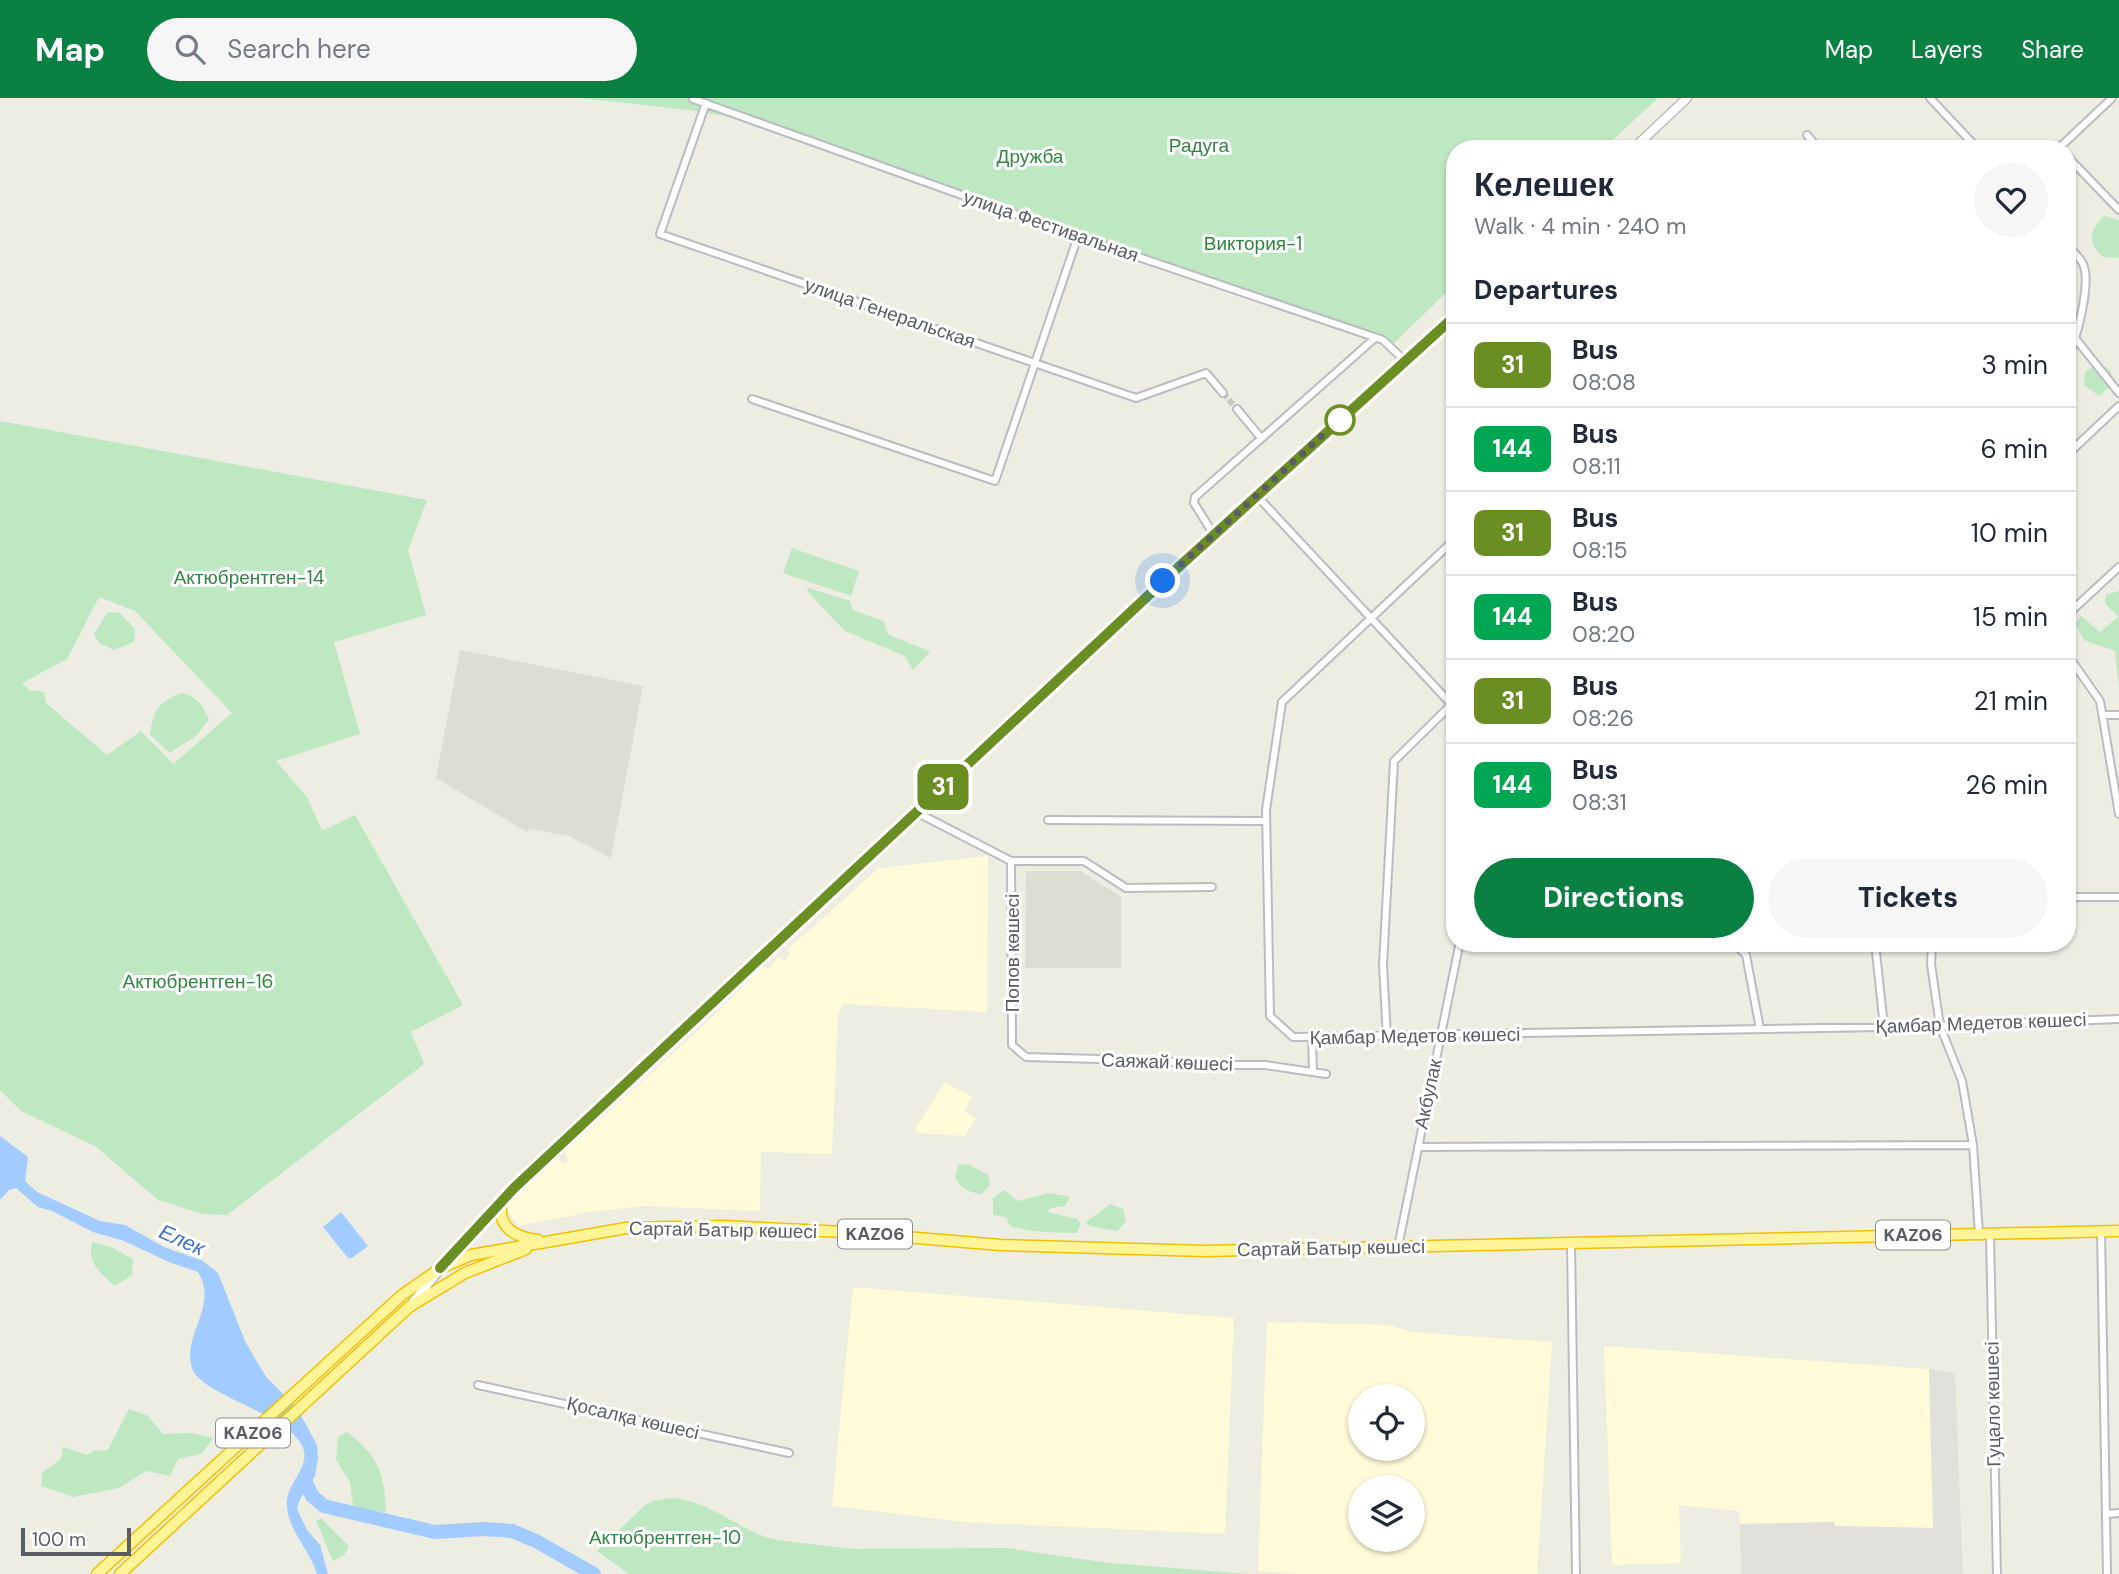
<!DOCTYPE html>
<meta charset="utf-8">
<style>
body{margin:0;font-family:"DM Sans",sans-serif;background:#f6f6f7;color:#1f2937;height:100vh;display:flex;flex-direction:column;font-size:26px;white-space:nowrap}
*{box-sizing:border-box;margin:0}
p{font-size:23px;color:#747a83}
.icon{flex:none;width:38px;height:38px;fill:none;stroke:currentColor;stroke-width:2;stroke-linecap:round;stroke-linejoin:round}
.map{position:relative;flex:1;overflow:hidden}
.drawer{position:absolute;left:1446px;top:42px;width:630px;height:812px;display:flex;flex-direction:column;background:#fff;border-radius:28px;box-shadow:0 2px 5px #0004}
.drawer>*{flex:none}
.badge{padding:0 14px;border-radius:10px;font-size:24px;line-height:46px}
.fabs{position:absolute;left:1348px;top:1286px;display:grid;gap:14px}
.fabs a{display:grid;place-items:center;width:77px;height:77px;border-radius:50%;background:#fff;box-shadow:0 2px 5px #0004;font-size:35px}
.scale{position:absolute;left:21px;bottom:18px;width:110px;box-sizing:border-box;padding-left:7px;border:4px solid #5a5e64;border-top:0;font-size:19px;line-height:24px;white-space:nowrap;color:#5a5e64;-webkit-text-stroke:5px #fff;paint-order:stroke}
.you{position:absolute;width:35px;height:35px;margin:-18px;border:5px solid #fff;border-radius:50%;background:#1a73e8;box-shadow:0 0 0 10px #1a73e833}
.map>.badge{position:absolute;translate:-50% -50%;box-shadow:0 0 0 4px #fff}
h2{padding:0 28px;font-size:26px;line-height:63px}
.round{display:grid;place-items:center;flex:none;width:74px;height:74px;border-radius:37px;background:#f6f6f7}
.summary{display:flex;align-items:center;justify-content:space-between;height:119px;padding:0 28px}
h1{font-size:33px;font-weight:700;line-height:52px}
.cta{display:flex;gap:14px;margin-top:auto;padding:14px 28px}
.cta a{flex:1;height:80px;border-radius:42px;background:#0b8043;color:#fff;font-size:28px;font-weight:700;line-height:80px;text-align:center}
.cta a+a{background:#f6f6f7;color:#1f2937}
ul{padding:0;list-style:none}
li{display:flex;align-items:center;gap:21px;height:84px;padding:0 28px;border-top:2px solid #e0e1e3}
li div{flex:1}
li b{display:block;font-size:26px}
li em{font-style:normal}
li .badge{min-width:77px;font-weight:700;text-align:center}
header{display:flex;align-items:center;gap:42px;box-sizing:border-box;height:98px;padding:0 35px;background:#0b8043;color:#fff}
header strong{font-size:33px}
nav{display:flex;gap:38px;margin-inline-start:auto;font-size:24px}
.search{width:490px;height:63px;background:#f6f6f7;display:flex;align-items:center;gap:18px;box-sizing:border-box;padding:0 24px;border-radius:38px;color:#747a83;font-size:26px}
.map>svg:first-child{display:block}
.commercial{fill:#fffad7;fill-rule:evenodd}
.industrial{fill:#e2e0da}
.education{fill:#deddd1}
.green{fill:#bde8c2;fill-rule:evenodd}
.water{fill:#a2cbff}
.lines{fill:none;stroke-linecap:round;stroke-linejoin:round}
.river{stroke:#a2cbff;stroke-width:14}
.minor-tunnel{stroke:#c9c9c2;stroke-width:6;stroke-dasharray:6 3;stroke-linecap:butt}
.minor-casing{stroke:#babcc2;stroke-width:10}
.tertiary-casing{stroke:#babcc2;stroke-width:11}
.trunk-casing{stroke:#f1c100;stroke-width:13}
.minor{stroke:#fff;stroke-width:6}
.tertiary{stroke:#fff;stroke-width:8}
.trunk{stroke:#fff598;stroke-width:10}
.line-casing{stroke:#fff;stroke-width:16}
.line{stroke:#6b8e23;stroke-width:10}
.walk{stroke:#5a5e64;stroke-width:7;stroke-dasharray:0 12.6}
.stop-dot{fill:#fff;stroke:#6b8e23;stroke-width:3.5}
.labels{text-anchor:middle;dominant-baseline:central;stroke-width:6;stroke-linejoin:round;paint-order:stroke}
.shield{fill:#fff;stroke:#8c8e92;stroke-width:2}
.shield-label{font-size:18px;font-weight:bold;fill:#5a5e64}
.park-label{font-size:19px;fill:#2f873e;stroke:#fff}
.street-label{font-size:19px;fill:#5a5e64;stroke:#fff}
.water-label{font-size:21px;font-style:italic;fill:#3c71cb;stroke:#fff}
</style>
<header>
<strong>Map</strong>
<div class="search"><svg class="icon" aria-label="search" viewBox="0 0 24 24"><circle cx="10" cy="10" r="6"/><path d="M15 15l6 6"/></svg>Search here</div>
<nav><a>Map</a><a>Layers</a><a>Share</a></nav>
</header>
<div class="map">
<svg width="2119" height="1476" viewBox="0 0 2119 1476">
<rect width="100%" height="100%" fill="#eeede2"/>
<path class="commercial" d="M988,758L987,914L843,906L838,915L832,1056L761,1054L760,1113L644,1108L590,1114L518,1128L507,1113L508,1107L519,1094L557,1059L563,1065L568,1064L565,1054L719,913L762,869L771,870L777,859L786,862L789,855L787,852L879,770Z
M945,984L972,999L965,1013L976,1021L965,1038L916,1035V1029Z
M853,1189L1234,1220L1225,1436L965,1424L832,1408Z
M1267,1224L1390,1227L1412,1234L1552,1244L1537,1476H1303L1258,1473ZM1360,1298H1412V1351H1360ZM1360,1390H1412V1442H1360Z
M1604,1248L1929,1271L1933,1430L1835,1428L1834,1424L1740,1426L1739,1413L1679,1407L1681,1465L1612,1467Z"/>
<path class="industrial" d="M1929,1271L1955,1275L1963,1476H1741L1740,1426L1834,1424L1835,1428L1933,1430Z"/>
<path class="education" d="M460,552L643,588L611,760L569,738L529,731L527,734L436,680Z
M1026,773H1081L1121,799V870H1025Z"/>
<path class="green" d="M580,0H1658L1603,51H1454V187L1390,249L1383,242L1068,135L774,27L697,13Z
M2104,118L2119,122V160L2103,159C2087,144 2089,133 2104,118Z
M2097,265L2111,272L2112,287L2099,298L2084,287L2085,274Z
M0,323L427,402L408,452L426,517L334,544L360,636L276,663L307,699L322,733L355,717L463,907L411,934L424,966L227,1117L203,1116L158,1102L95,1048L21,1013L0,992ZM99,499L135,513L232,615L173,666L141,633L107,657L46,605L44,594L30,592L22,585L67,561Z
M792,450L859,473L851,498L783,475Z
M808,490L850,503L853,512L883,523L889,537L929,553V555L913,572L905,558L845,533L807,493Z
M2119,493V590L2115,553L2084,542L2075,525L2081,518L2100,534L2118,519L2105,505L2106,497Z
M108,514L120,515L135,531L134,544L114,552L99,545L94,536Z
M181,595C196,597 203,608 209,621L197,637L170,655L150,637C153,612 158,605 181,595Z
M959,1066L970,1067L988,1077L990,1087L981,1096C969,1094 960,1091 955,1079Z
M1005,1092L1017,1103L1050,1095L1070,1099L1065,1108L1050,1110L1048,1114L1077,1121L1081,1126L1077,1135C1057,1135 1028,1134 1010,1128L1006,1119L993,1117V1100Z
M1110,1106L1123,1111L1126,1123L1117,1133L1089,1128L1086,1124Z
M92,1144L111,1149L133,1161L132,1177L115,1188C101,1176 87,1165 92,1144Z
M129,1311L148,1318L163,1336L191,1335L214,1340L201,1356L178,1361L170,1378L146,1373L119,1390L73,1399L41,1388L42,1375L61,1361L63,1349L87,1357L93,1353L108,1352Z
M347,1334C378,1358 385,1375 386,1414H371L353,1407L350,1384L336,1362L338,1339Z
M672,1400C715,1404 739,1434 777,1442L853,1451L1006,1450L1109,1465L1250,1476H629L597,1453L644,1408L652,1403Z
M321,1420L349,1448L344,1457L333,1463L316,1423Z"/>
<path class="water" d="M0,1038L28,1059L25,1083L37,1094L100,1123L125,1127L164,1149L203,1163L218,1175L245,1243L257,1264L267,1280L297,1310L317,1347L318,1360L315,1378L299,1403L297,1411L307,1432L320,1447L328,1476H317C310,1451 285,1430 287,1403C288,1383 315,1365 300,1344C280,1313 201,1297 192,1270C182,1236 219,1208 198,1174L169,1164L124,1143L93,1134L52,1113L38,1109L16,1090L9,1092L0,1102Z
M341,1114L368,1148L352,1160H348L323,1129Z"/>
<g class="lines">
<path class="river" d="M305,1382L312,1398L324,1408L435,1434L484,1431L512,1433L536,1443L594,1476"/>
<path class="minor-tunnel" d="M1223,295L1237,311"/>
<g class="minor-casing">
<path id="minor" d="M1930,0L1978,51
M693,1L1068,135L1383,242L1404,262
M706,5L660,136L1136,300L1206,275L1223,295
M1807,37L1819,51
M2058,51L2112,0
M2067,58L2119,112
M2067,147C2072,152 2078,158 2082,164C2093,182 2076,243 2067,262
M2075,240L2119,295
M752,301L995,383L1078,138
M1237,311L1261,340
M2067,357L2119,308
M1258,399L1452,607
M1214,437L1194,405L1195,399L1375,240
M1454,442L1282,604L1266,712L1270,918L1293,939L1940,928L2119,921
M2067,517L2119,469
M2067,556L2100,603L2119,716
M2104,617H2119
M916,714L1011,763H1084L1126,790L1212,789
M1048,722L1266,723
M1011,763L1012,947L1026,959L1169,963L1182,967H1265L1326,976
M2067,799H2119
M1734,845L1746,857L1760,931
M1875,845L1884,929
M1932,845L1931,866L1940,928L1962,983L1973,1047L1979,1136
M1312,939L1313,974
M1387,939L1383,867L1394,663L1454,604
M1418,1049L1973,1047
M2101,1133L2107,1476
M1990,1136L1997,1476
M1571,1146L1576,1476
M1398,1149L1459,848L1462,845
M478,1287L789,1355
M2106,1416L2119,1415"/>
</g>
<g class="tertiary-casing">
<path id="tertiary" d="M1633,51L1687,0
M413,1204L441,1170L514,1090L1182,466L1454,219"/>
</g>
<g class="trunk-casing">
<path id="trunk" d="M501,1104C498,1130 514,1139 538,1142
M97,1476L402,1197L441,1170L471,1157L626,1130L723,1128L845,1134L1001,1147L1205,1153L2119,1133
M120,1476L409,1209L465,1175L526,1151"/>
</g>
<use href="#minor" class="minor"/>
<use href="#tertiary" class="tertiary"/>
<use href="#trunk" class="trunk"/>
</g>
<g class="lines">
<g class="line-casing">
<path id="line" d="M440,1170L514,1090L1182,466L1454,219"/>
</g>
<use href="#line" class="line"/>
<path class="walk" d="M1163,483L1349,313L1340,322"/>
</g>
<circle class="stop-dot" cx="1340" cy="322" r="14"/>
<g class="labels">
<g class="shield">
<rect x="838" y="1121.5" width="74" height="29" rx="5"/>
<rect x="1876" y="1122.5" width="74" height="29" rx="5"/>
<rect x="216" y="1320.5" width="74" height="29" rx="5"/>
</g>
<g class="shield-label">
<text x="875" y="1136">KАZ06</text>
<text x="1913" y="1137">KАZ06</text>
<text x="253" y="1335">KАZ06</text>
</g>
<g class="park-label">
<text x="1199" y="47">Радуга</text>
<text x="1030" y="58">Дружба</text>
<text x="1253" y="145">Виктория-1</text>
<text x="249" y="479">Актюбрентген-14</text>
<text x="198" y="883">Актюбрентген-16</text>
<text x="665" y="1439">Актюбрентген-10</text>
</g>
<g class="street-label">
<text transform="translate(1051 128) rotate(19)">улица Фестивальная</text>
<text transform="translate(890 215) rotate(19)">улица Генеральская</text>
<text transform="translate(1012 855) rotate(-90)">Попов көшесі</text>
<text transform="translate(1981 925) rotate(-2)">Қамбар Медетов көшесі</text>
<text transform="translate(1415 938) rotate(-1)">Қамбар Медетов көшесі</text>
<text transform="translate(1167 964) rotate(2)">Саяжай көшесі</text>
<text transform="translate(1428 996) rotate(-78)">Акбулак</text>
<text transform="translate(723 1132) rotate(1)">Сартай Батыр көшесі</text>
<text transform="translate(1331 1150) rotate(-1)">Сартай Батыр көшесі</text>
<text transform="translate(1993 1306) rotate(-91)">Гуцало көшесі</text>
<text transform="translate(633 1320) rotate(13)">Қосалқа көшесі</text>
</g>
<g class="water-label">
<text transform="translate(182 1142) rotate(24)">Елек</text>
</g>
</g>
</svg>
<div class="fabs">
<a><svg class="icon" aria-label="locate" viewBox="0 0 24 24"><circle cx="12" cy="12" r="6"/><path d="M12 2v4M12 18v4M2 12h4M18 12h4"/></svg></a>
<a><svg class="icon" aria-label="layers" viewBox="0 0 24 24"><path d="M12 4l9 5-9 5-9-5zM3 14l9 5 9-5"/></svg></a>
</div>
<div class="scale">100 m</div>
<div class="you" style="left:1163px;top:483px"></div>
<b class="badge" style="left:943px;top:689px;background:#6b8e23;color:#fff">31</b>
<section class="drawer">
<div class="summary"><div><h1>Келешек</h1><p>Walk · 4 min · 240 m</p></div><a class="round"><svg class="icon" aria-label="heart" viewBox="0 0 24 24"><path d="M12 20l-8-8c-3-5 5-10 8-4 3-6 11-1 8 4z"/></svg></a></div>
<h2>Departures</h2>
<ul>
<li><span class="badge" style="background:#6b8e23;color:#fff">31</span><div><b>Bus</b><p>08:08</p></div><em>3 min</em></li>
<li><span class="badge" style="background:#00a651;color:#fff">144</span><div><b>Bus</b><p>08:11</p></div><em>6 min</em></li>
<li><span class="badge" style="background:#6b8e23;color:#fff">31</span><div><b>Bus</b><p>08:15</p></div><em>10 min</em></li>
<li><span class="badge" style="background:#00a651;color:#fff">144</span><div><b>Bus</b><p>08:20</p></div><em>15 min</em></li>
<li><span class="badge" style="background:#6b8e23;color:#fff">31</span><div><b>Bus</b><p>08:26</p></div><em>21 min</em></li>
<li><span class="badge" style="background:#00a651;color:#fff">144</span><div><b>Bus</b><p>08:31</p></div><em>26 min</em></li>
</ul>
<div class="cta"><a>Directions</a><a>Tickets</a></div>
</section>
</div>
